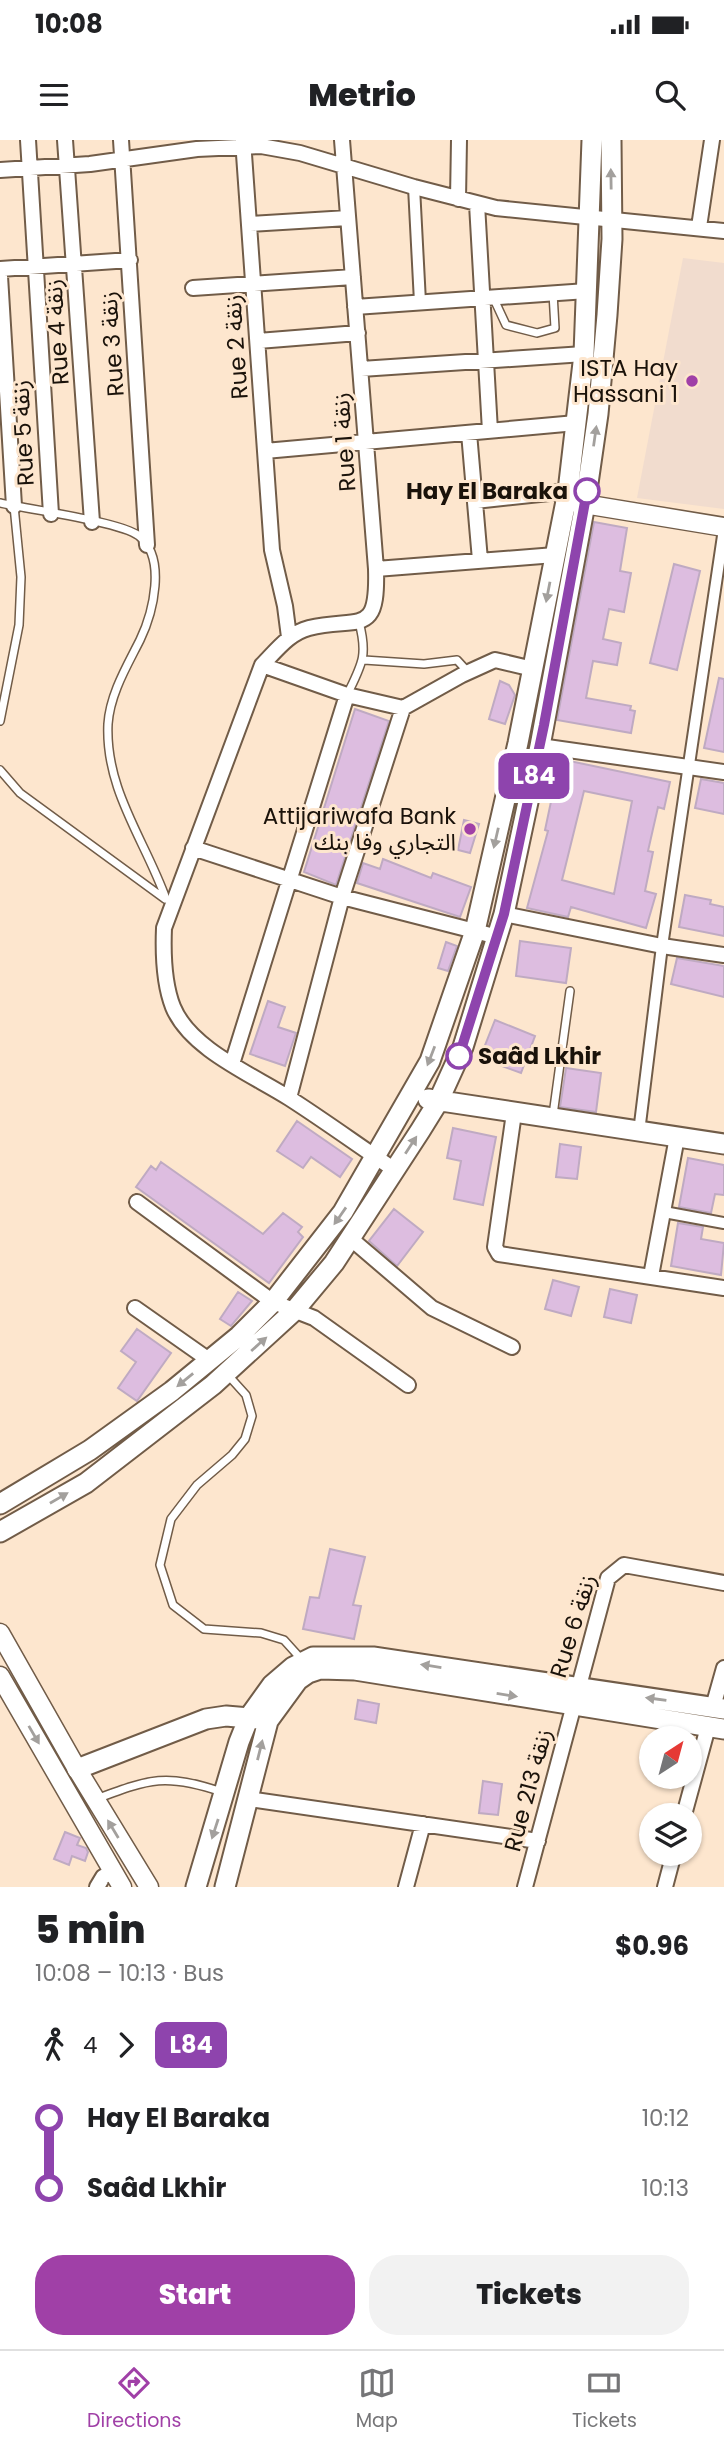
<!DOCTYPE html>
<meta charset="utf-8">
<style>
body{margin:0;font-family:Poppins,"Noto Sans Arabic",sans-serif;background:#f2f2f2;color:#202124;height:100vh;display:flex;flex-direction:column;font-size:26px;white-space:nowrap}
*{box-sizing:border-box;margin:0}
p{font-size:23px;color:#757577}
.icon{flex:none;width:38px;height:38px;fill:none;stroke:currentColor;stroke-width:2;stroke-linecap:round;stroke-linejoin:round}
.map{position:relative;height:1747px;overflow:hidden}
.side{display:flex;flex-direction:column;background:#fff;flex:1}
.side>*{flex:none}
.badge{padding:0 14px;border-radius:10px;font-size:24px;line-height:46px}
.needle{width:46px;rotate:36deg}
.buttons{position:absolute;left:639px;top:1586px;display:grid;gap:14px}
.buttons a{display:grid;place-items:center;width:63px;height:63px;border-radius:50%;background:#fff;box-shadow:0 2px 5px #0004;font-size:35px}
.map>.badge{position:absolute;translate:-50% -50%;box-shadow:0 0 0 4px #fff}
.legs{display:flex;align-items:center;gap:10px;height:77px;padding:0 35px;font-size:23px}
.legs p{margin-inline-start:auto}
.headline{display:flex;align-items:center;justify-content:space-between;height:119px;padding:0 35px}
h1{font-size:38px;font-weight:800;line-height:52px}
.primary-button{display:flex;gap:14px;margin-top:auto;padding:14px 35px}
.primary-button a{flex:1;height:80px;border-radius:28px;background:#a040a7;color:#fff;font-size:28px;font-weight:800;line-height:80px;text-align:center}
.primary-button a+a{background:#f2f2f2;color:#202124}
ul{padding:0 35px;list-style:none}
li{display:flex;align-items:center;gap:24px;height:70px;font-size:26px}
li i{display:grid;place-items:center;width:10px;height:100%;margin:0 9px;background:currentColor}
li i::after{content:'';width:18px;height:18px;margin:-9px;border:5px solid;border-radius:50%;background:#fff}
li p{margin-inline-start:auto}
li:first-child i{background:linear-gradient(#0000 50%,currentColor 0)}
li:last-child i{background:linear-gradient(currentColor 50%,#0000 0)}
.status{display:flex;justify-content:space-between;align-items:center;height:49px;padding:0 35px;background:#fff;direction:ltr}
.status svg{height:19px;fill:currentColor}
header{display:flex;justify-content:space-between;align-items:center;height:91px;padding:0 35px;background:#fff;font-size:32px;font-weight:800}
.tabs{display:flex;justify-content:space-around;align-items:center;height:98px;border-top:2px solid #e0e0e0;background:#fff;font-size:19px;color:#757577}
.tabs a{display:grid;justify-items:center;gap:4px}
.tabs .current{color:#a040a7}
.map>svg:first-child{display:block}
.education{fill:#f1dcce}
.building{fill:#ddbde0;stroke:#bfaac2;stroke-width:2;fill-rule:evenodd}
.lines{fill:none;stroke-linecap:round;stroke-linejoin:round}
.service-casing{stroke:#715c48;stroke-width:10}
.pedestrian-casing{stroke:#715c48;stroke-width:14}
.minor-casing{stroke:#715c48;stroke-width:18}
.tertiary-casing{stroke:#715c48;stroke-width:21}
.secondary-casing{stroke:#715c48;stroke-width:23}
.service{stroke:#fff;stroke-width:7}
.pedestrian{stroke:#fff;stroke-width:10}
.minor{stroke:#fff;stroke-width:14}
.tertiary{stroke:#fff;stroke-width:18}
.secondary{stroke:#fff;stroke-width:19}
.oneway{fill:#a3a09d}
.line-1-casing{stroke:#fff;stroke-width:16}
.line-1{stroke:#8e44ad;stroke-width:10}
.poi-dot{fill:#a040a7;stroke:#fde6ce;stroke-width:2.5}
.stop-1-dot{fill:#fff;stroke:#8e44ad;stroke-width:3.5}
.labels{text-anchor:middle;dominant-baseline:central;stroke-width:6;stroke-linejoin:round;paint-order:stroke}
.street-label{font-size:23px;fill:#1a120a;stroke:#fde6ce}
.poi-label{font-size:23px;fill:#1a120a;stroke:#fde6ce;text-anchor:end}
.stop-label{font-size:23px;font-weight:bold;fill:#1a120a;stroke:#fde6ce;text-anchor:end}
</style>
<div class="status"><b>10:08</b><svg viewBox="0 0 49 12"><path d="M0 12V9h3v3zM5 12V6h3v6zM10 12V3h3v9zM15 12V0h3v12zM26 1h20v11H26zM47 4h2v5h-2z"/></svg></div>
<header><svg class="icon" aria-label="menu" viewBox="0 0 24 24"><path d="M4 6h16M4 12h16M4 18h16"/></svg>Metrio<svg class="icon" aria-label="search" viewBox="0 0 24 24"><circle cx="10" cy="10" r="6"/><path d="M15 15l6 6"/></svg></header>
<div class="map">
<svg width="724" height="1747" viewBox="0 0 724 1747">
<rect width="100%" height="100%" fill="#fde6ce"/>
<path class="education" d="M683,118L724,123V369L637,358Z"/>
<path class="building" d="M594,382L627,388L620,431L631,433L624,472L609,469L603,499L621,503L617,525L593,521L586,558L631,566L630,570L635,571L631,593L557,580Z
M674,424L700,431L677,530L650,523Z
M719,538L724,539V612L704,608Z
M500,541L509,545L515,555L505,584L489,579Z
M355,569L389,581L336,745L304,732Z
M560,619L670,642L664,669L658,667L648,711L653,712L645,751L656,754L646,788L571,767L568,777L527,768L548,691L545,690ZM584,651L632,661L614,754L562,740Z
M701,639L724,643V674L695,668Z
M464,680L479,684L470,713L458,710Z
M383,719L431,738L433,733L471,747L460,777L357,743L363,723L380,729Z
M685,755L711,760L710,764L724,767V796L679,787Z
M520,801L571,808L566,843L516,836Z
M446,802L457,806L448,831L438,828Z
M677,818L724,826V857L671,844Z
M268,861L285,867L278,887L296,893L285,926L250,914Z
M495,880L535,896L521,933L480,918Z
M566,928L601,933L596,972L560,967Z
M297,981L352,1019L340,1037L311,1017L303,1028L277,1011Z
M453,988L496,997L483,1065L454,1059L461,1021L447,1018Z
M560,1004L581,1007L577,1039L556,1037Z
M688,1018L724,1025V1055L715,1054L711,1073L679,1067Z
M161,1022L263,1094L283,1073L302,1087L298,1092L303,1097L269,1143L136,1047L151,1026L156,1030Z
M394,1069L423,1092L397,1126L369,1101Z
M678,1083L703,1087L701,1099L724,1103L721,1135L671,1126Z
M553,1140L579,1147L571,1176L545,1169Z
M610,1149L637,1155L631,1183L604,1177Z
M238,1152L252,1161L231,1186L220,1179Z
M137,1189L171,1213L137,1261L118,1248L136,1222L121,1211Z
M330,1409L365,1417L353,1465L361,1466L354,1499L303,1489L310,1457L319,1458Z
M358,1560L379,1564L376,1583L355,1579Z
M483,1641L502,1644L498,1675L479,1673Z
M65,1692L80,1698L77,1705L86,1708L88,1712L85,1721L72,1716L69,1725L54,1719Z"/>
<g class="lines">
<g class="service-casing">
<path id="service" d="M493,157L506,185L537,193L555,188L553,153
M0,363C27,369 122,382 139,396C167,418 153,473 140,500C127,526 110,554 108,584C105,650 145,700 166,759
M364,520L424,524L457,520L468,532
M347,555C362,524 368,516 359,482
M0,581L19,485L21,437L14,366
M0,630L20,653L165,759
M553,975L570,851
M227,1234L246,1255L252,1276L245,1299L232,1315L197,1345L171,1379L160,1425L173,1465L204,1489L261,1493L284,1500L303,1521
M96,1659C150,1639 165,1633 222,1652"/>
</g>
<g class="pedestrian-casing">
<path id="pedestrian" d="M414,47L420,162
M639,992L662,806L724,389
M664,1072L724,1083"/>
</g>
<g class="minor-casing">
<path id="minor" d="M28,0L51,374
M65,0L92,382
M121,0L147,405
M243,0L272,410L285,466L289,497
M0,30L90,24L197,9L261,6L300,13L414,47L496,68L724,91
M458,59L459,0
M477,64L490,291
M250,84L348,78
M699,87L712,0
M0,129L130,120
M0,136L14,366
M193,148L353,137
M355,167L587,151
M258,201L358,193
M361,229L584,214
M469,293L480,420
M265,311L576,283
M475,361L568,351
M376,429L555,415
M262,525C276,511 289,493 309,488C360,476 378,498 376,429L342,0
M540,606L724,632
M193,708L342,757L498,797
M504,774L662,806L724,815
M232,924L347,555
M289,958L342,757L403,568
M514,973L495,1107L499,1114L724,1148
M395,1030C359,1006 325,981 289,958C253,935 190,909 173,867C164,844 163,812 164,788L262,525L347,555L403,568L462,535L495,520L533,529
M137,1062L273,1162L314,1178L408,1245
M350,1098L432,1168L512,1207
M651,1136L677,997
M135,1168L209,1220
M713,1567L724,1528
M249,1659L538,1701
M684,1675L708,1587
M97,1747L103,1737L113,1731
M406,1747L423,1684
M525,1747L608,1438L624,1425L724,1443
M665,1747L674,1713"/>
</g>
<g class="tertiary-casing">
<path id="tertiary" d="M572,362L724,387
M0,1493L77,1629L149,1747
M0,1536L122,1747"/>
</g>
<g class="secondary-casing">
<path id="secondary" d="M428,959L724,1004
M0,1364L90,1310L172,1251L239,1196L273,1162L343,1072L430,921L475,791L518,603L568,351L584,214L592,0
M0,1392L86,1343L213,1245L294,1171L334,1123L420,991L438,962L463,907L504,774L540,606L585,364L598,274L607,175L612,99L611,0
M77,1629L206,1579L226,1576L260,1579
M196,1747L239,1602L249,1577L272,1545L293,1527L313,1517H373L724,1569
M225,1747L268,1581L298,1540L308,1533L320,1529L355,1530L724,1589"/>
</g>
<use href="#service" class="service"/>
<use href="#pedestrian" class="pedestrian"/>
<use href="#minor" class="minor"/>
<use href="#tertiary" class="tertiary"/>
<use href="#secondary" class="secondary"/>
</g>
<defs><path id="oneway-solid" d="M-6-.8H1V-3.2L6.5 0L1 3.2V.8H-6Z" transform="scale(1.75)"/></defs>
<g class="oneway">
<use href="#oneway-solid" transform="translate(611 39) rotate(-91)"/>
<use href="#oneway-solid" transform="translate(595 296) rotate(-82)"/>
<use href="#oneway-solid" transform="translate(548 452) rotate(101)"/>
<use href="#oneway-solid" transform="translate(496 698) rotate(103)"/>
<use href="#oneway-solid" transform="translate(431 916) rotate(111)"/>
<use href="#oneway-solid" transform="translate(411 1005) rotate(-57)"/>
<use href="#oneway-solid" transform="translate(340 1076) rotate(125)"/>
<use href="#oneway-solid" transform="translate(259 1204) rotate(-42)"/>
<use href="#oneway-solid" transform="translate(185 1240) rotate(141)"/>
<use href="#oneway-solid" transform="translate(59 1358) rotate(-30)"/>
<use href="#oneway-solid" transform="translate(431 1526) rotate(-171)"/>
<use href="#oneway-solid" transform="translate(507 1555) rotate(9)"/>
<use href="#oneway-solid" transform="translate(656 1559) rotate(-172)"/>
<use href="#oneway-solid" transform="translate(34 1595) rotate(60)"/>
<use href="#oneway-solid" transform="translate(260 1610) rotate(-76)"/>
<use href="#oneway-solid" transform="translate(113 1689) rotate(-121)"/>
<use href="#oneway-solid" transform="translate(215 1689) rotate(108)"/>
</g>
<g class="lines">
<g class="line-1-casing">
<path id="line-1" d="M459,916L504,774L544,585L587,351"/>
</g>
<use href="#line-1" class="line-1"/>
</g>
<g class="poi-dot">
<circle cx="692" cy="241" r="7"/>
<circle cx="470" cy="689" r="7"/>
</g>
<g class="stop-1-dot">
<circle cx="587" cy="351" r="12"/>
<circle cx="459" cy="916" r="12"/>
</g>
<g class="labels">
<g class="street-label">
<text transform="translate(57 192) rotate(-94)">Rue 4 زنقة</text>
<text transform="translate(112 204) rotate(-94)">Rue 3 زنقة</text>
<text transform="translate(236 207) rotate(-94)">Rue 2 زنقة</text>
<text transform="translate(23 293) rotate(-93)">Rue 5 زنقة</text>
<text transform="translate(344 302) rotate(-94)">Rue 1 زنقة</text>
<text transform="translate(573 1486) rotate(-73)">Rue 6 زنقة</text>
<text transform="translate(528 1650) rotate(-75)">Rue 213 زنقة</text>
</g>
<g class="poi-label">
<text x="678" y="228">ISTA Hay<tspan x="678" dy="26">Hassani 1</tspan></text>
<text x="456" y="676">Attijariwafa Bank<tspan x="456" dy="26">التجاري وفا بنك</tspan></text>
</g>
<g class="stop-label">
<text x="568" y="351">Hay El Baraka</text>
<text x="478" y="916" text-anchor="start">Saâd Lkhir</text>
</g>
</g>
</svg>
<div class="buttons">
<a><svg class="needle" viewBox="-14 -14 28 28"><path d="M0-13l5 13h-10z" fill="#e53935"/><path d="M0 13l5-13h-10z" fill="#757577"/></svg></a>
<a><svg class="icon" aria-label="layers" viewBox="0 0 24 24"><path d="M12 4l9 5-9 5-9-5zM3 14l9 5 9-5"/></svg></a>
</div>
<b class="badge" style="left:534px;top:636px;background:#8e44ad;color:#fff">L84</b>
</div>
<section class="side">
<div class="headline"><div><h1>5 min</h1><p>10:08 – 10:13 · Bus</p></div><b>$0.96</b></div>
<div class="legs"><svg class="icon" aria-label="walk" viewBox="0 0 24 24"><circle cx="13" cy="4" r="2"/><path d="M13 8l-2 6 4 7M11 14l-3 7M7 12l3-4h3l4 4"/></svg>4<svg class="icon" aria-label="forward" viewBox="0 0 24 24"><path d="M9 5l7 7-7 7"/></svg><b class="badge" style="background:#8e44ad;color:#fff">L84</b></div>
<ul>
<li><i style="color:#8e44ad"></i><b>Hay El Baraka</b><p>10:12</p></li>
<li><i style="color:#8e44ad"></i><b>Saâd Lkhir</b><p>10:13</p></li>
</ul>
<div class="primary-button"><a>Start</a><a>Tickets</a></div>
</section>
<nav class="tabs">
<a class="current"><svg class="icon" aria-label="directions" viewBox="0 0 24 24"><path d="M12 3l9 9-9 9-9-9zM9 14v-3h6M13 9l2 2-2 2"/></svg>Directions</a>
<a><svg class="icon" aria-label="map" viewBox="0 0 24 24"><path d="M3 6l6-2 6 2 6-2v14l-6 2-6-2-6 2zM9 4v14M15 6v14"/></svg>Map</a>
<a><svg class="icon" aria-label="tickets" viewBox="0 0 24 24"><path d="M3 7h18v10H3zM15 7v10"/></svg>Tickets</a>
</nav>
